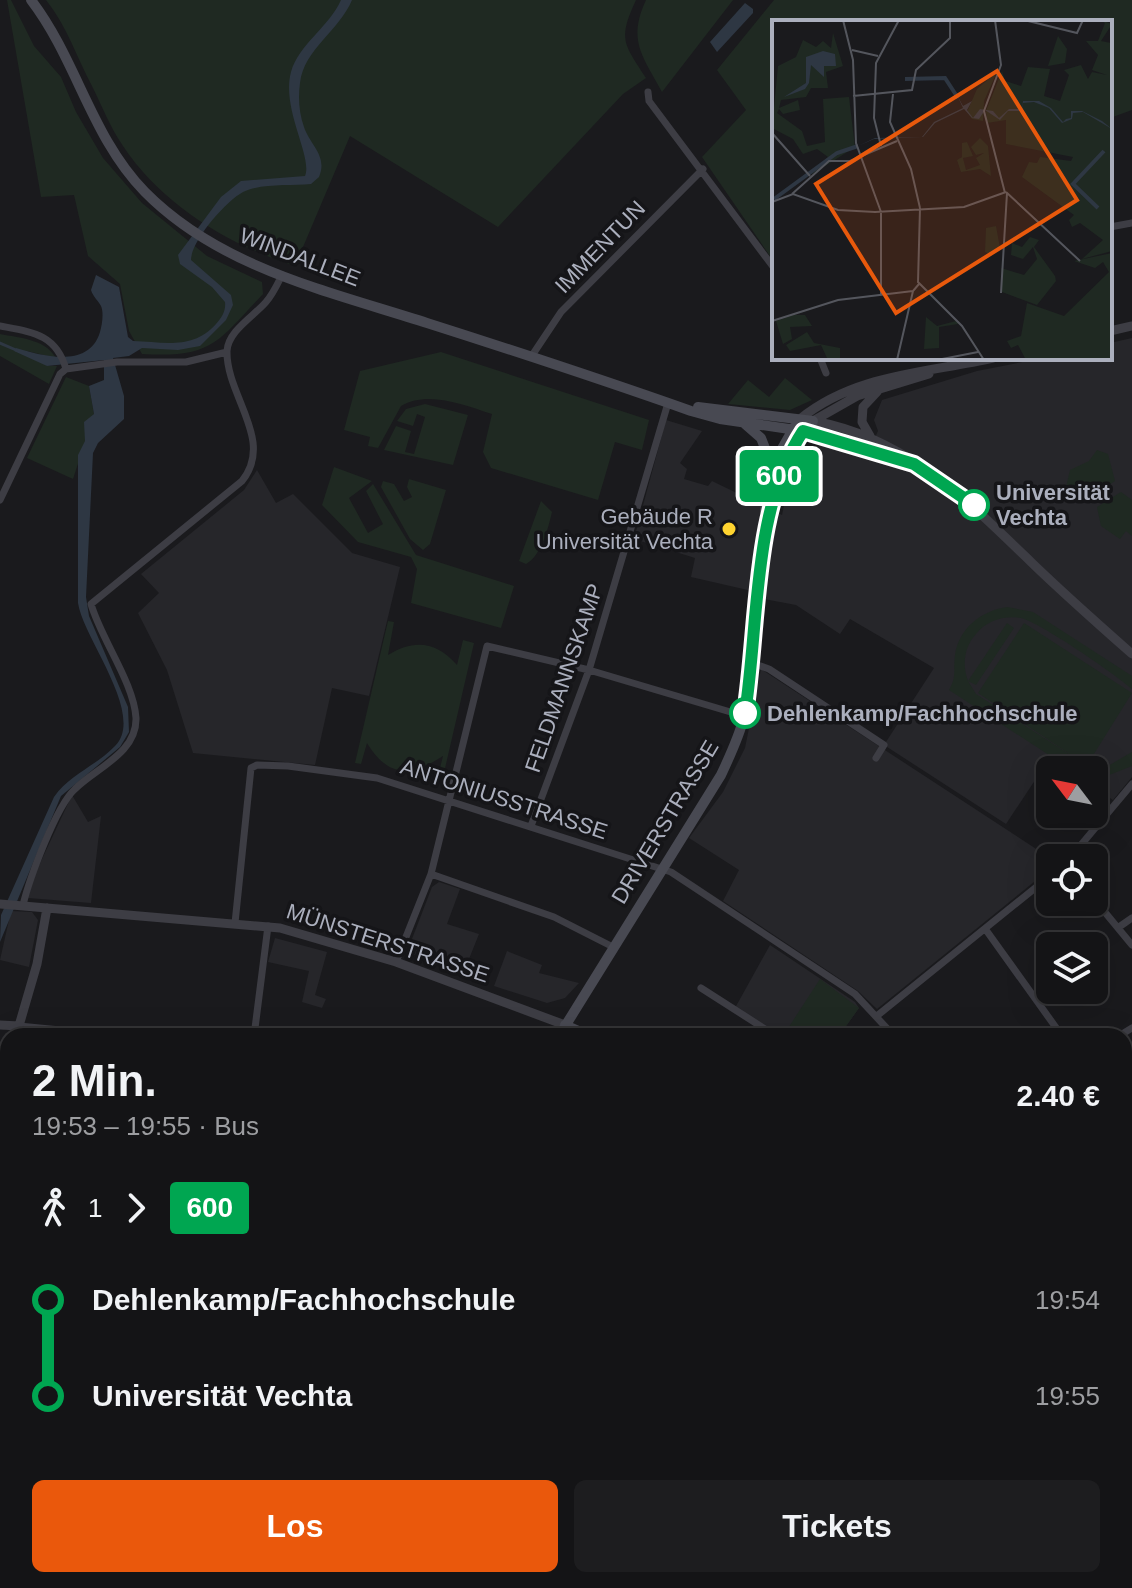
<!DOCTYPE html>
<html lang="de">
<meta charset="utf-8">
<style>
body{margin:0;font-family:Arial,sans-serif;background:#1d1d1f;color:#f1f3f6;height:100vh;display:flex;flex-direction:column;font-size:30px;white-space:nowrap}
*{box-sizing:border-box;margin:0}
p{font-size:26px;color:#9d9ea1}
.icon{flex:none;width:44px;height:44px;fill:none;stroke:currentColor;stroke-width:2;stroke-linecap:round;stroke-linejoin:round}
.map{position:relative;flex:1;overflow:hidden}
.drawer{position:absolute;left:0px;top:1028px;width:1132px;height:560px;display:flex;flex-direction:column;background:#141416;border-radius:24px 24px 0 0;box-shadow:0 8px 32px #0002,0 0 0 2px #333335}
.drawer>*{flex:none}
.badge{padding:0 16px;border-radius:6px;font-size:28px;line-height:52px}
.needle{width:52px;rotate:302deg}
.fabs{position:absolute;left:1036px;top:756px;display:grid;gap:16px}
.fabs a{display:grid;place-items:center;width:72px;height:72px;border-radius:12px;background:#141416;box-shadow:0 8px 32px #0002,0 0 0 2px #333335;font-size:40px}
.map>.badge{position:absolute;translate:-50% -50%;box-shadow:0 0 0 4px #fff}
.legs{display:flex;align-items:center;gap:12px;height:88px;padding:0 32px;font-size:26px}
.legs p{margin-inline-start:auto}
.summary{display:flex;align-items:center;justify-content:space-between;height:136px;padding:0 32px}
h1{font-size:44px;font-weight:800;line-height:60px}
.cta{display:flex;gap:16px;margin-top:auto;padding:16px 32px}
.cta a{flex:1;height:92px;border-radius:12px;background:#ea580c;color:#fff;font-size:32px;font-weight:800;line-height:92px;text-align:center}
.cta a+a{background:#1d1d1f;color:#f1f3f6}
ul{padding:0 32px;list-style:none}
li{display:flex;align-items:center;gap:28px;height:96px;font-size:30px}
li i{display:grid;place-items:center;width:12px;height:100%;margin:0 10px;background:currentColor}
li i::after{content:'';width:20px;height:20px;margin:-10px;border:6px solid;border-radius:50%;background:#141416}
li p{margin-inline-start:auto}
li:first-child i{background:linear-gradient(#0000 50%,currentColor 0)}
li:last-child i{background:linear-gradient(currentColor 50%,#0000 0)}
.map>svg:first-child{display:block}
.built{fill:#26262a}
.green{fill:#1f2922}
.water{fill:#2e3743}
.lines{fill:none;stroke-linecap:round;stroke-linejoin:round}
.stream{stroke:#2e3743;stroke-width:3}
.minor{stroke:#3d3d44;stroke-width:7}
.tertiary{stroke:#3d3d44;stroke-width:9}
.secondary{stroke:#484952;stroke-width:10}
.rail{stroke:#4d4f57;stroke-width:3;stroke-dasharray:10 8;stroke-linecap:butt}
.line-1-casing{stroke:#fff;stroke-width:18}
.line-1{stroke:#00a651;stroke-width:12}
.stop-1-dot{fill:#fff;stroke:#00a651;stroke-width:4}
.poi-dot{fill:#ffd430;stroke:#151518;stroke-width:3}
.labels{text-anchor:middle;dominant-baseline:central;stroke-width:7;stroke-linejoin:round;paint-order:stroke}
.street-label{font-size:22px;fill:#abafbd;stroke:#151518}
.stop-label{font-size:22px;font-weight:bold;fill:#abafbd;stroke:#151518;text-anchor:start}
.poi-label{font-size:22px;fill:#abafbd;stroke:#151518;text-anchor:end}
.inset-river{fill:none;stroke:#2e3743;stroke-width:4}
.inset-road{fill:none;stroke:#54565d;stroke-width:2}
.view{fill:#e8590c;fill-opacity:0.15;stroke:#e8590c;stroke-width:4}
.inset-edge{fill:none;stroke:#abafbd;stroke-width:4}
</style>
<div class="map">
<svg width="1132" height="1588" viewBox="0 0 1132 1588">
<rect width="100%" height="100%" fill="#1a1a1d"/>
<path class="built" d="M1132,338V777L1113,800L1094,787V770H1067L1049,759L1006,824L884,745L934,668L850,619L840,634L796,605L764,599L765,594L691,577L695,558L634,539L666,420L702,431L680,463L687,469L684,479L708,486L712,481L782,515L791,473L812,447L820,445L866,457L878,431L874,420L882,400L977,371L1043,358H1110V343Z
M257,470L276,503L293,494L352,553L400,567L369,696L332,688L315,765L193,753L167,670L138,613L159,593L141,574L244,490Z
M761,669L1050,858V869L877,1009L858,991L723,901L739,870L689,838L723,792L745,748Z
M72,795L88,822L101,816L91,903L28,898L35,874Z
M439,882L460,889L447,924L479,934L463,974L407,952L432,887Z
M11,911L32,912L38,920L29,967L0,960Z
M275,938L327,952L315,995L326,999L322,1008L302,1002L309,971L268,962Z
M770,945L855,1002L859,1008L839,1036H781L735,1008Z
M507,951L542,965L539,973L579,983L565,998L547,1003L494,986Z
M98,1580H171L177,1588H88Z"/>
<path class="green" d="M7,0H11L34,46L61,77L76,112L103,158L142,203L207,256L262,282L263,294C217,342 213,358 142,354L129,331L120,284L88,256L74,195L41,197Z
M46,0H636C618,39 623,43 646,78L623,94L498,227L350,136L295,266C229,245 162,205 123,146C110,127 102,106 92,86C76,56 67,26 46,0Z
M646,0H733L662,92C643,56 627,41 646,0Z
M774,0H1132V110L1110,118V22H774L772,259L702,157L746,110L717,70Z
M0,334C20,338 45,339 56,358L27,351L47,366H57L49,384L0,356Z
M441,352L649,420L642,450L615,442L598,500L491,468L483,452L492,414C464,405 428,390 401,406L378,448L368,446L370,437L344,430L360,371Z
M66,377L89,386L94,414L73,479L27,458Z
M785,378L812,400L790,410L728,404L748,380L769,397Z
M425,404L468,415L453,465L384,450L396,426L411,431L405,452L414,454L425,417L417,414L413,426L397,421L406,409Z
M1097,450L1108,454L1115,481L1089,498L1066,487L1070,470L1089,461Z
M334,467L372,481L349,498L368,533L383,524L366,491L373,484L416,555L514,586L501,628L411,603L417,569L411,557L358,542L322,505Z
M409,479L446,490L430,544L423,550L410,539L381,487L383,481L394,484L404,501L412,497L407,487Z
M1121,492L1132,500V536L1126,531L1120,539L1101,526L1097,507Z
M541,501L552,512C548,529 541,556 526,564L519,561Z
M1007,607L1033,612L1132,676V689C1115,674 1041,623 1021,618C1004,615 986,621 976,634C964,647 962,665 968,681L1007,623L1014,628L976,685L968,681L976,694L1086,765L978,693L1024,623L1132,693L1087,765L1108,766L1132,752V766L1104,777L1098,787L1094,784V770H1072L949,690C957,677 953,670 955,655C959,628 981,611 1007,607Z
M388,621L394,622L388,655C414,639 436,641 457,665L463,640L474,643L443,777L438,776L443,756C412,776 389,779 367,743L361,764L355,763Z
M820,979L859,1008L839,1036H783Z"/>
<path class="water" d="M341,0H352C339,31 304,49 300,83C298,98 299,113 304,127C310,145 328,156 319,177L311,184C291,186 261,183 243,192C226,201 191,241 191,260L231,295L233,305L226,320L200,346L178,350L142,348L129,356L113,358L124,396V419L98,443L93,453L86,597L89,616L128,707L129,732L120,747L61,796L0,942L1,915L54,797C70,774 96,766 115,746C146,715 83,638 78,603V455L85,441L84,422L94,414L89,386L104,380V360L47,366L14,351L16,348C43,356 89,369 100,332C102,325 104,313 101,306C98,300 93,297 91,290L96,275L119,287L128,337L133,341C164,342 193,350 216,324C222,317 226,311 225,302L212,287L180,264L178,255L221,197L241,181L305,176C313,157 281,109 291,72C299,44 329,27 341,0Z
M745,3L753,9V13L717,52L710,42Z"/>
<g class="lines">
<path class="stream" d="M0,343L16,350"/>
<path class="minor" d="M648,92L649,101L774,268
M1110,227L1132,223
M0,326C32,332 56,334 66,369
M531,357L561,312L703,169
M820,358L826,373
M66,369L117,362H186L227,352
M0,500L60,374L66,369
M752,663L769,669L884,745L876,758
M531,826L589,670L668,403
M1070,858L1132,784
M431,874L554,917L613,947
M1094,899L1132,945
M23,905C29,880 56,806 75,789C96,768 137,753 136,718C134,683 101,639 91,604L242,481C275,440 226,396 227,351C228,331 254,316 266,302C273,294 277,285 282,275
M235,923L251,768L257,765L288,766L377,778L671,872L855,994L894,1036
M1119,927L1132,918
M986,930L1062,1036
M396,962L431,874L487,646L589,670L744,716
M701,988L776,1036
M878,1015L1050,876
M19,1026L122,1036
M254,1036L268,926
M1119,1036L1132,1028
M0,1126L8,1127
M1124,1190L1132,1189
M0,1308L8,1313
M290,1580L294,1588
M434,1580L443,1584L452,1580
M473,1580L478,1588
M1084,1580L1098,1588
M22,1588L27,1580
M557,1588L562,1580
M713,1588L725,1580"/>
<path class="tertiary" d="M1110,331L1132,326
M800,419C855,374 927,373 993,358
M813,421C905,437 967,500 1031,562C1064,594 1098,624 1132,654
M813,421L857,396L929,374
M803,431L911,463
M870,436L862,422L863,407L877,392
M0,904L280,928L396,962L565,1025
M0,1025L19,1026
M16,1036L37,964L47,908
M0,1091L8,1064
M902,1580L915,1588
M966,1588L970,1580"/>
<path class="secondary" d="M31,0C77,60 91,137 145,192C220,268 328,291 427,323C515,351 603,380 691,411L720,419L803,431
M698,407L813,421
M745,424L761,438L772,466
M765,511L772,466L795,426
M565,1025L590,1036
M559,1036L721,775C730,756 739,737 744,717C768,626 743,493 813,421
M0,1204L8,1205
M1124,1316L1132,1314
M1124,1466L1132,1474
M208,1588L219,1580"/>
<path class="rail" d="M0,1296L8,1302
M271,1580L275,1588"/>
</g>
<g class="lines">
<g class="line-1-casing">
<path id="line-1" d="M745,713C759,624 752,509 803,431L914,464L974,505"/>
</g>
<use href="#line-1" class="line-1"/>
</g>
<g class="stop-1-dot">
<circle cx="974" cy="505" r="14"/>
<circle cx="745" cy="713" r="14"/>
</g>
<circle class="poi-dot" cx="729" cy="529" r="8"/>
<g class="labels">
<g class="street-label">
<text transform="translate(600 247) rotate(-46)">IMMENTUN</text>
<text transform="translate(300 257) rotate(21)">WINDALLEE</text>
<text transform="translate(564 678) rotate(-71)">FELDMANNSKAMP</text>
<text transform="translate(504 799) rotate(18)">ANTONIUSSTRASSE</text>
<text transform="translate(665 822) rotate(-59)">DRIVERSTRASSE</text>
<text transform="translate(388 943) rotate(18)">MÜNSTERSTRASSE</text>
</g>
<g class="stop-label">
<text x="996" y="492">Universität<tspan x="996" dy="25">Vechta</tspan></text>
<text x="767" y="713">Dehlenkamp/Fachhochschule</text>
</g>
<g class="poi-label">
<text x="713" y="516">Gebäude R<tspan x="713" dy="25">Universität Vechta</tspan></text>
</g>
</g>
<g transform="translate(772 20)">
<rect width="340" height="340" fill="#1a1a1d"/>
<path d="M328,0L340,4L329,21L339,23L340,30V231L310,239L331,220L308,203L300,207L297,200L302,195L250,157L257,142L265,143L268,137L299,141L301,137L234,124V100L215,103L214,91L230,51L233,61L249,66L256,47L278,49L272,76L288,81L297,55L292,50L309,45L316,59L320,52L335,55L320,50L326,35L314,21H326L333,3ZM61,13L71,46L54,52L56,68H39L34,77L9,80L7,88L26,80L28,90L11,94L7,89L5,93L30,111L35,126L53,122L51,79L77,77L83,127L39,155L56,137L45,129L31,134L21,119L0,108L6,46L24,37L31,20L44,27L51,21L59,28ZM286,16L295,29L293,43L276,46ZM225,52L212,81L211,101L200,99L195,92L205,69ZM208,118L216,126L219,156L208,149L189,152L185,140L190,137V123L195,122L201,136L191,138L194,150L208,145L204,138L212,133L204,135L199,127ZM224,206L228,228L220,235L213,232L214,208ZM258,217L267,220L262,227L283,256L284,261L265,285L230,272L229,248L252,255L265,239L261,227L251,239L239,235L240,223L250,227ZM340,233V340H254L246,325L239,328L235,321L249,316L255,283L292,296L337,252L331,242L323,248L302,241ZM22,295H33L40,306L18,307L20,319L11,324L4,301ZM154,297L165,306L184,301L186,304L167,307V328L152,329ZM35,312L42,323L68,328V340L55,338L49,325L18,331L14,325Z" fill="#1f2922"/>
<path d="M51,31L63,34L64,46H52V57L39,45L37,63L33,69L12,77L34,63V37ZM186,77L191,86L200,81L195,90L201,98L208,89L221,91L227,98L237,89H250L251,81H267L279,88L291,102L294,99L299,98V91H310L330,101L340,109L311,92L301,93L300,99L290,103L277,88L262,82L251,83L250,91H236L228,100L213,90L207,99L200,98L192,89L163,103L151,117L102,119L86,126L103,118L150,117L162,102L191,88Z" fill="#2e3743"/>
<path class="inset-river" d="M133,59L173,58L186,78M2,179L65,133L86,126M326,188L301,164L332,131"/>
<path class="inset-road" d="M71,0L81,40L84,123L109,192M223,0L229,45L212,91L233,173M252,0L305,13L311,0M80,30L106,36M121,74L118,102L139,149L148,188M81,76L140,70L144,50L178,18V0M0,113L38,156M109,126L102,98L104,43L127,0M234,172L308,241M20,174L57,141H78L125,121M0,182L21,174L66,190L103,192L192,187L234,172M148,188L146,262L190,306L212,340M229,273L235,173M109,274V193M0,301L66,280L141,271M125,340L141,271L147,264M165,340L206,332"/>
<path class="view" d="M225,51L305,180L124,293L44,164Z"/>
<rect width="340" height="340" class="inset-edge"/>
</g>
</svg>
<div class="fabs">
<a><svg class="needle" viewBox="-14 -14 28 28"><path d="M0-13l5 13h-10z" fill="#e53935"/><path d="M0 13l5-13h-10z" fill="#9d9ea1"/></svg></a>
<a><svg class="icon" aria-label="locate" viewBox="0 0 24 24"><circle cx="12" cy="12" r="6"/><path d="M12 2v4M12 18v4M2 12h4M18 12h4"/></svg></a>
<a><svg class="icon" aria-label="layers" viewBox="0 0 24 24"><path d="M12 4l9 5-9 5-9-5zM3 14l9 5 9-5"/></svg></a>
</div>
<b class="badge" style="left:779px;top:476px;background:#00a651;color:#fff">600</b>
<section class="drawer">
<div class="summary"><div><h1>2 Min.</h1><p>19:53 – 19:55 · Bus</p></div><b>2.40 €</b></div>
<div class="legs"><svg class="icon" aria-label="walk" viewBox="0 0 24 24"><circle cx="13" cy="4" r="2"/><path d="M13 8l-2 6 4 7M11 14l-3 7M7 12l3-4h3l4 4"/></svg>1<svg class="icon" aria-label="forward" viewBox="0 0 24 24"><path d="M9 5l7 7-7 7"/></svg><b class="badge" style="background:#00a651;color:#fff">600</b></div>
<ul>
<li><i style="color:#00a651"></i><b>Dehlenkamp/Fachhochschule</b><p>19:54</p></li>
<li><i style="color:#00a651"></i><b>Universität Vechta</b><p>19:55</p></li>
</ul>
<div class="cta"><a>Los</a><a>Tickets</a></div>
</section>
</div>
